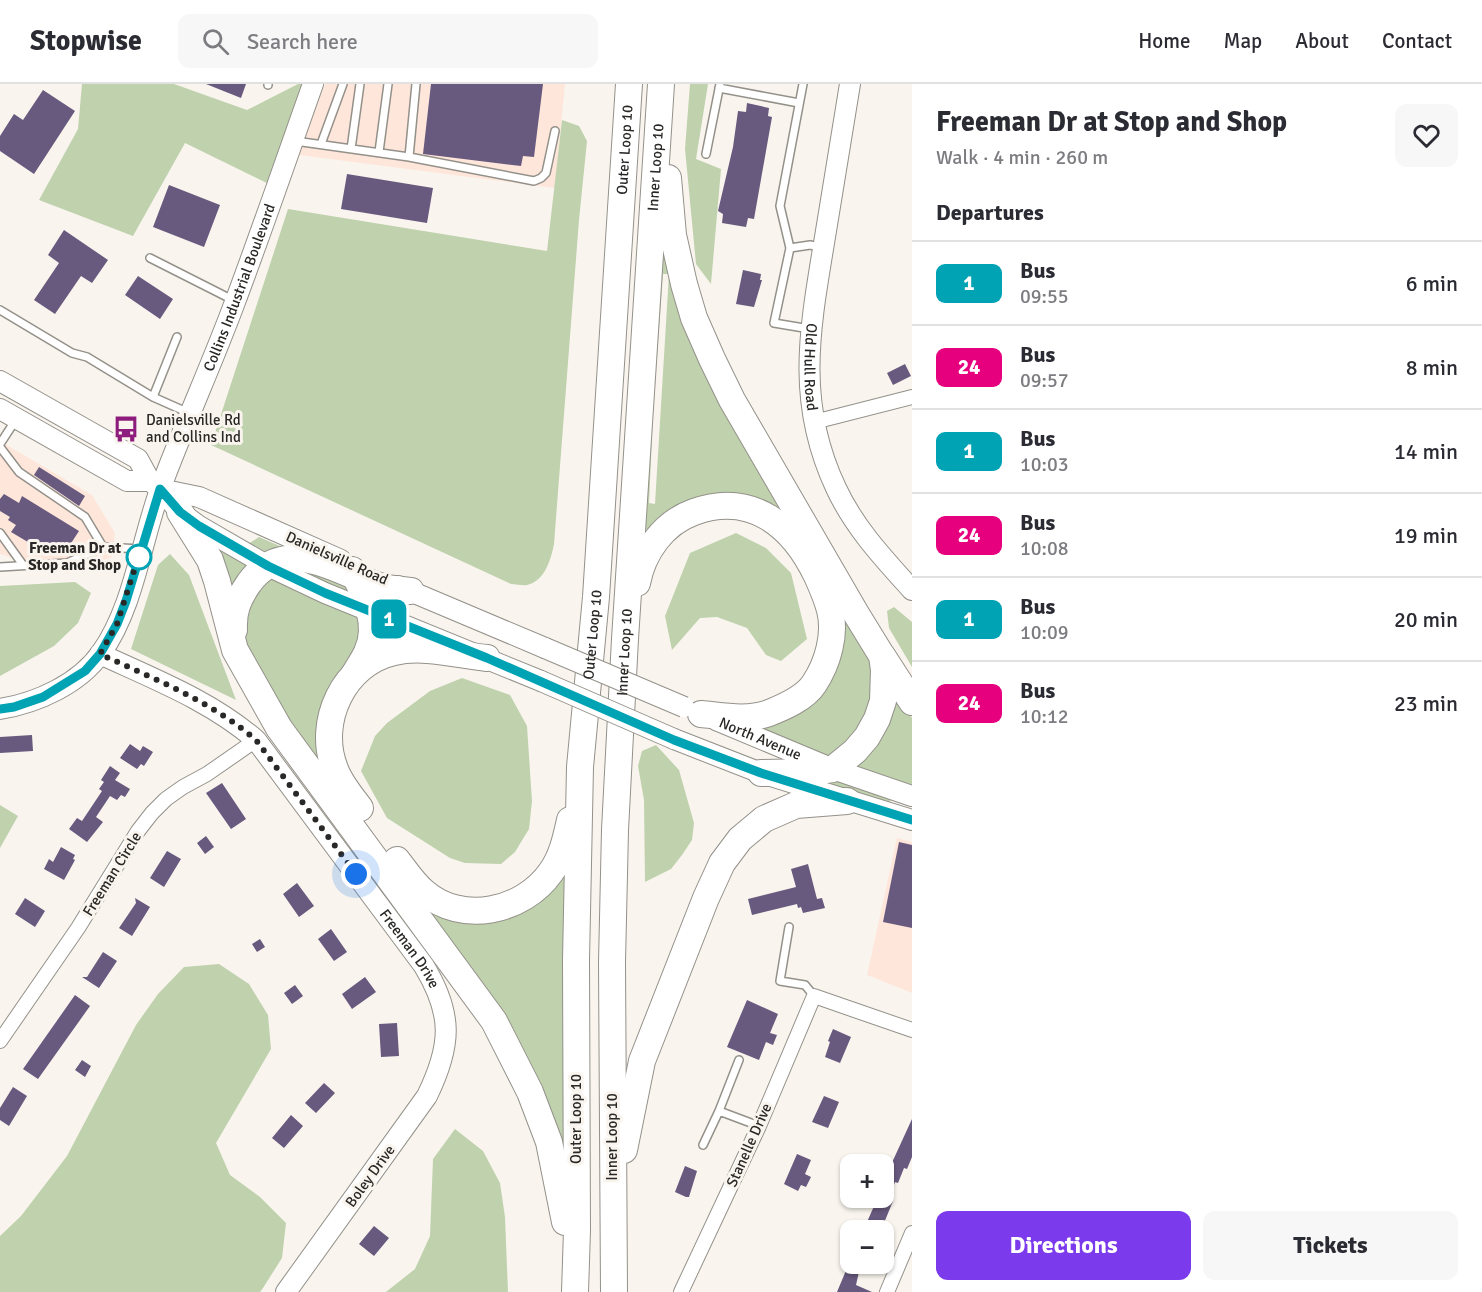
<!DOCTYPE html>
<meta charset="utf-8">
<style>
body{margin:0;font-family:Signika,sans-serif;background:#f7f7f7;color:#2b2b33;height:100vh;display:flex;flex-direction:column;font-size:22px;white-space:nowrap}
*{box-sizing:border-box;margin:0}
p{font-size:20px;color:#7c7c81}
.icon{flex:none;width:33px;height:33px;fill:none;stroke:currentColor;stroke-width:2;stroke-linecap:round;stroke-linejoin:round}
.map{position:relative;flex:1;overflow:hidden}
.details{display:flex;flex-direction:column;background:#fff;width:570px}
.details>*{flex:none}
.badge{padding:0 12px;border-radius:9px;font-size:21px;line-height:39px}
.fabs{position:absolute;left:840px;top:1070px;display:grid;gap:12px}
.fabs a{display:grid;place-items:center;width:54px;height:54px;border-radius:12px;background:#fff;box-shadow:0 2px 4px #0004;font-size:30px}
.you{position:absolute;width:30px;height:30px;margin:-15px;border:4px solid #fff;border-radius:50%;background:#1a73e8;box-shadow:0 0 0 9px #1a73e833}
.map>.badge{position:absolute;translate:-50% -50%;box-shadow:0 0 0 3px #fff}
h2{padding:0 24px;font-size:22px;line-height:54px}
.round{display:grid;place-items:center;flex:none;width:63px;height:63px;border-radius:12px;background:#f7f7f7}
.headline{display:flex;align-items:center;justify-content:space-between;height:102px;padding:0 24px}
h1{font-size:28px;font-weight:700;line-height:45px}
.button{display:flex;gap:12px;margin-top:auto;padding:12px 24px}
.button a{flex:1;height:69px;border-radius:12px;background:#7c3aed;color:#fff;font-size:24px;font-weight:700;line-height:69px;text-align:center}
.button a+a{background:#f7f7f7;color:#2b2b33}
ul{padding:0;list-style:none}
li{display:flex;align-items:center;gap:18px;height:84px;padding:0 24px;border-top:2px solid #e1e1e2}
li div{flex:1}
li b{display:block;font-size:22px}
li em{font-style:normal}
li .badge{min-width:66px;font-weight:700;text-align:center}
header{display:flex;align-items:center;gap:36px;box-sizing:border-box;height:84px;padding:0 30px;background:#fff;border-bottom:2px solid #e1e1e2}
header strong{font-size:28px}
nav{display:flex;gap:33px;margin-inline-start:auto;font-size:21px}
.search{width:420px;height:54px;background:#f7f7f7;display:flex;align-items:center;gap:15px;box-sizing:border-box;padding:0 21px;border-radius:12px;color:#7c7c81;font-size:22px}
main{display:flex;flex:1;min-height:0}
.map>svg:first-child{display:block}
.commercial{fill:#fee6db}
.green{fill:#bfd1ad;fill-rule:evenodd}
.building{fill:#68597e}
.lines{fill:none;stroke-linecap:round;stroke-linejoin:round}
.lane-casing{stroke:#94918a;stroke-width:10}
.street-casing{stroke:#94918a;stroke-width:16}
.secondary-casing{stroke:#94918a;stroke-width:22}
.highway-casing{stroke:#94918a;stroke-width:28}
.lane{stroke:#fff;stroke-width:7}
.street{stroke:#fff;stroke-width:14}
.secondary{stroke:#fff;stroke-width:20}
.highway{stroke:#fff;stroke-width:26}
.secondary-bridge-casing{stroke:#94918a;stroke-width:22;stroke-linecap:butt}
.secondary-bridge{stroke:#fff;stroke-width:20}
.line-casing{stroke:#fff;stroke-width:14}
.line{stroke:#00a3b4;stroke-width:9}
.walk{stroke:#2a2826;stroke-width:6;stroke-dasharray:0 10.8}
.stop-dot{fill:#fff;stroke:#00a3b4;stroke-width:3}
.labels{text-anchor:middle;dominant-baseline:central;stroke-width:6;stroke-linejoin:round;paint-order:stroke}
.street-label{font-size:15px;fill:#2a2826;stroke:#f9f5ee}
.poi-label{font-size:15px;fill:#2a2826;stroke:#f9f5ee;text-anchor:start}
.stop-label{font-size:15px;font-weight:bold;fill:#2a2826;stroke:#f9f5ee;text-anchor:end}
</style>
<header>
<strong>Stopwise</strong>
<div class="search"><svg class="icon" aria-label="search" viewBox="0 0 24 24"><circle cx="10" cy="10" r="6"/><path d="M15 15l6 6"/></svg>Search here</div>
<nav><a>Home</a><a>Map</a><a>About</a><a>Contact</a></nav>
</header>
<main>
<div class="map">
<svg width="912" height="1208" viewBox="0 0 912 1208">
<rect width="100%" height="100%" fill="#f9f5ee"/>
<path class="commercial" d="M325,0H565L555,104L299,71Z
M0,357L92,411L115,449L112,473L68,490L0,470Z
M897,754L912,758V909L867,891Z"/>
<path class="green" d="M82,0H174L247,26L298,0H304L271,101L185,59L133,152L39,116L78,45Z
M690,0H708L696,75L721,85L711,200L696,180L685,65Z
M562,36L579,42L587,57L579,136L554,460C551,475 545,497 527,501C523,502 516,500 511,500L211,361L288,125L547,167Z
M661,143L674,178L871,565L877,618L834,677L743,639L773,635L840,544L758,422L653,447L642,444ZM663,190H669L655,420L649,419L653,331Z
M736,449L766,464L791,489L807,555L781,577L766,571L747,544L717,533L700,534L672,566L665,532L690,469Z
M259,453L282,463L272,475L248,460Z
M210,463L254,481L235,512Z
M170,470L189,491L236,616L131,565L158,481Z
M290,484L335,491L356,513Z
M268,488L365,533L367,542L346,591L337,700L403,793L461,831L559,787L566,791V1068L557,1070L544,1028L285,640L238,544Z
M75,498L91,509L78,539L54,562L0,592V502Z
M894,523L912,538V583L889,544L887,527Z
M377,538L437,562L375,566Z
M462,594L510,611L527,642L532,717L529,745L515,768L501,780L465,779L450,774L387,734L361,687L375,652L387,639L430,607Z
M892,600L912,634V707L844,682Z
M656,661L679,686L694,739L692,756L682,771L671,785L645,798L644,716L638,682L642,667Z
M824,692L892,714L890,717L891,720L805,695Z
M0,721L18,732L0,764Z
M219,880L249,900L268,931L271,965L216,1059L230,1091L260,1113L286,1139L282,1174L263,1204L260,1208H0V1152L21,1132L67,1072L136,941L158,910L184,883Z
M455,1045L483,1067L500,1099L505,1133L508,1208H386L415,1185L430,1152L433,1075Z"/>
<path class="building" d="M206,0H246L241,14Z
M431,0H543L534,73L523,72L521,82L423,70Z
M43,6L75,27L34,90L0,67V52L14,30L23,36Z
M747,19L769,24L768,32L772,33L754,135L748,134L746,143L722,139L723,130L718,127L733,63L738,27L746,28Z
M347,90L433,104L427,139L341,125Z
M169,101L220,121L204,163L153,143Z
M64,146L108,176L92,199L81,192L55,230L34,216L59,179L48,171Z
M743,186L761,190L760,196H762L754,223L736,220Z
M138,192L173,215L160,235L125,211Z
M905,280L911,292L893,301L887,289Z
M39,383L85,412L79,422L34,391Z
M4,410L19,419L22,412L79,447L64,470L47,460L43,467L11,448L16,441L8,436L10,433L0,427V415Z
M32,651L33,667L0,669V653Z
M130,660L140,667L143,662L153,668L144,682L141,680L137,685L120,674Z
M110,682L120,689L115,696L130,705L125,713L121,711L117,716L110,712L96,733L103,738L87,758L69,745L77,734L82,737L102,707L99,705L104,698L101,696Z
M222,699L246,735L231,745L206,709Z
M206,752L214,763L205,770L197,759Z
M899,758L912,761V844L883,838Z
M61,763L75,771L73,775L75,776L64,796L44,785L49,775L53,778Z
M167,767L181,775L164,803L150,794Z
M808,780L817,815L822,814L825,824L803,829L801,823L798,824L797,820L752,831L748,815L796,803L791,785Z
M297,799L314,822L299,833L283,810Z
M25,814L45,827L35,843L15,830Z
M135,814L150,823L132,852L119,844L136,819Z
M331,845L347,868L334,877L318,855Z
M260,855L265,863L257,868L252,860Z
M103,868L117,877L99,904L82,893H87Z
M365,893L376,908L352,925L342,910Z
M295,901L303,912L292,920L284,909Z
M75,911L90,922L38,995L23,985Z
M747,916L778,930L770,949L777,951L773,961L766,958L759,976L727,963Z
M397,939L399,972L381,973L379,940Z
M833,945L851,953L840,979L825,973L830,958L828,957Z
M82,976L91,982L85,993L75,986Z
M324,999L335,1009L316,1029L305,1019Z
M13,1003L27,1012L9,1042L0,1036V1024Z
M824,1012L839,1018L828,1044L812,1038Z
M291,1031L303,1042L284,1064L272,1054Z
M912,1035V1073L907,1085L904,1084L898,1099L895,1098L889,1115L893,1117L882,1144L867,1138L878,1113H884V1096Z
M797,1070L811,1076L805,1090L811,1093L806,1103L801,1101L798,1107L784,1100Z
M685,1082L697,1087L689,1113H686L675,1108Z
M374,1142L389,1154L374,1172L359,1160Z
M850,1177V1179H861L856,1201L872,1208H837Z"/>
<g class="lines">
<g class="lane-casing">
<path id="lane" d="M803,0L780,122L790,164L774,239L810,245
M268,1V0
M719,4L799,19
M295,57L409,73L416,0
M321,60L343,0
M351,65L360,0
M379,68L388,0
M706,70L720,0
M409,73L534,97L541,94L546,89L555,47
M790,164L810,161L821,163
M150,174L233,216
M0,226L72,269L87,273L153,313L189,329
M153,313L177,253
M0,360L15,337
M0,363L19,388L85,433L103,463
M0,449L23,481
M0,483L67,479L103,463L141,465
M789,843L780,897L805,901L814,912
M739,976L719,1027L759,1042
M703,1061L719,1027"/>
</g>
<g class="street-casing">
<path id="street" d="M814,338L912,313
M0,957L78,844L138,747L152,729L166,715L183,703L207,690L256,656
M681,1208L759,1042L814,912L912,946
M887,1208L912,1149"/>
</g>
<g class="secondary-casing">
<g id="secondary">
<path id="s1" d="M850,0C842,51 833,102 825,153C810,244 795,317 836,404C854,443 883,474 912,506"/>
<path d="M0,297L138,375L150,397L160,405L180,428L199,442L268,482L325,509L541,597"/>
<path d="M0,325L127,397H150"/>
<path d="M160,405L199,413L341,476"/>
<path d="M398,502L545,564"/>
<path id="s2" d="M100,570C154,595 211,617 256,656L424,882C453,930 452,961 427,1012L286,1208"/>
<path id="s3" d="M0,625C37,619 79,600 101,569C134,523 141,457 161,403C184,341 212,280 235,218C262,146 287,73 313,0"/>
<path id="s4" d="M716,636L833,685L912,712"/>
<path d="M674,655L761,689L912,736"/>
</g>
</g>
<g class="highway-casing">
<g id="highway">
<path d="M668,94L673,151L684,200L694,234L712,275L732,316L855,528L882,572L884,586L883,617L877,635L867,653L855,667L833,685L811,688L761,689"/>
<path d="M180,428L210,476L217,497L235,566L279,644L494,937L530,1008L549,1058L565,1138"/>
<path d="M352,486C365,511 380,541 367,568C364,575 359,582 355,589"/>
<path d="M637,499C643,468 663,439 694,428C752,407 793,442 817,492C822,503 827,514 830,526C836,550 828,579 814,600C805,614 784,623 769,629C747,637 723,632 701,630"/>
<path d="M234,546C233,527 238,515 249,499C285,450 336,487 379,502C389,505 401,506 411,507"/>
<path d="M883,573L912,618"/>
<path d="M360,724C351,712 340,699 335,685C316,638 344,579 394,568C423,561 458,571 487,574"/>
<path d="M397,776C405,786 413,799 424,808C462,841 523,828 551,788C562,773 566,754 570,736"/>
<path d="M624,1066L642,977L706,814L722,779L740,755L764,735L796,721L847,717"/>
<path id="s5" d="M575,1208L577,1146L576,876L580,683L596,513L629,0"/>
<path id="s6" d="M614,1208L612,878L615,746L625,555L661,0"/>
</g>
</g>
<use href="#lane" class="lane"/>
<use href="#street" class="street"/>
<use href="#secondary" class="secondary"/>
<use href="#highway" class="highway"/>
<g class="secondary-bridge-casing">
<path id="secondary-bridge" d="M545,564L684,623
M541,597L674,655"/>
</g>
<use href="#secondary-bridge" class="secondary-bridge"/>
</g>
<g class="lines">
<g class="line-casing">
<path id="line" d="M0,625L14,623L43,613L85,587L100,570L117,540L126,517L160,405L180,428L199,442L268,482L325,509L487,574L674,656L761,689L912,736"/>
</g>
<use href="#line" class="line"/>
<path class="walk" d="M139,473L141,465L117,540L100,570C154,595 211,617 256,656L356,790"/>
</g>
<defs>
<g id="bus-bare" transform="scale(2.07)"><path d="M-5-6H5V4H4V6H2V4H-2V6H-4V4H-5ZM-3.5-4V0h7V-4ZM-3.5 1.2v1.5H-2V1.2ZM2 1.2v1.5H3.5V1.2Z" fill="#8e1c7d" stroke="#f9f5ee" stroke-width="2.5" paint-order="stroke"/></g>
</defs>
<g fill-rule="evenodd">
<use href="#bus-bare" x="126" y="345"/>
</g>
<circle class="stop-dot" cx="139" cy="473" r="12"/>
<g class="labels">
<g class="street-label">
<text stroke="none"><textPath href="#s5" startOffset="1144">Outer Loop 10</textPath></text>
<text stroke="none"><textPath href="#s6" startOffset="1126">Inner Loop 10</textPath></text>
<text stroke="none"><textPath href="#s3" startOffset="510">Collins Industrial Boulevard</textPath></text>
<text stroke="none"><textPath href="#s1" startOffset="286">Old Hull Road</textPath></text>
<text transform="translate(337 474) rotate(24)">Danielsville Road</text>
<text stroke="none"><textPath href="#s5" startOffset="658">Outer Loop 10</textPath></text>
<text stroke="none"><textPath href="#s6" startOffset="640">Inner Loop 10</textPath></text>
<text stroke="none"><textPath href="#s4" startOffset="48">North Avenue</textPath></text>
<text transform="translate(112 790) rotate(-58)">Freeman Circle</text>
<text stroke="none"><textPath href="#s2" startOffset="438">Freeman Drive</textPath></text>
<text transform="translate(576 1035) rotate(-90)">Outer Loop 10</text>
<text transform="translate(612 1053) rotate(-90)">Inner Loop 10</text>
<text transform="translate(749 1061) rotate(-66)">Stanelle Drive</text>
<text transform="translate(370 1092) rotate(-54)">Boley Drive</text>
</g>
<g class="poi-label">
<text x="146" y="336">Danielsville Rd<tspan x="146" dy="17">and Collins Ind</tspan></text>
</g>
<g class="stop-label">
<text x="121" y="464">Freeman Dr at<tspan x="121" dy="17">Stop and Shop</tspan></text>
</g>
</g>
</svg>
<div class="fabs">
<a>+</a>
<a>−</a>
</div>
<div class="you" style="left:356px;top:790px"></div>
<b class="badge" style="left:389px;top:535px;background:#00a3b4;color:#fff">1</b>
</div>
<section class="details">
<div class="headline"><div><h1>Freeman Dr at Stop and Shop</h1><p>Walk · 4 min · 260 m</p></div><a class="round"><svg class="icon" aria-label="heart" viewBox="0 0 24 24"><path d="M12 20l-8-8c-3-5 5-10 8-4 3-6 11-1 8 4z"/></svg></a></div>
<h2>Departures</h2>
<ul>
<li><span class="badge" style="background:#00a3b4;color:#fff">1</span><div><b>Bus</b><p>09:55</p></div><em>6 min</em></li>
<li><span class="badge" style="background:#e6007e;color:#fff">24</span><div><b>Bus</b><p>09:57</p></div><em>8 min</em></li>
<li><span class="badge" style="background:#00a3b4;color:#fff">1</span><div><b>Bus</b><p>10:03</p></div><em>14 min</em></li>
<li><span class="badge" style="background:#e6007e;color:#fff">24</span><div><b>Bus</b><p>10:08</p></div><em>19 min</em></li>
<li><span class="badge" style="background:#00a3b4;color:#fff">1</span><div><b>Bus</b><p>10:09</p></div><em>20 min</em></li>
<li><span class="badge" style="background:#e6007e;color:#fff">24</span><div><b>Bus</b><p>10:12</p></div><em>23 min</em></li>
</ul>
<div class="button"><a>Directions</a><a>Tickets</a></div>
</section>
</main>
